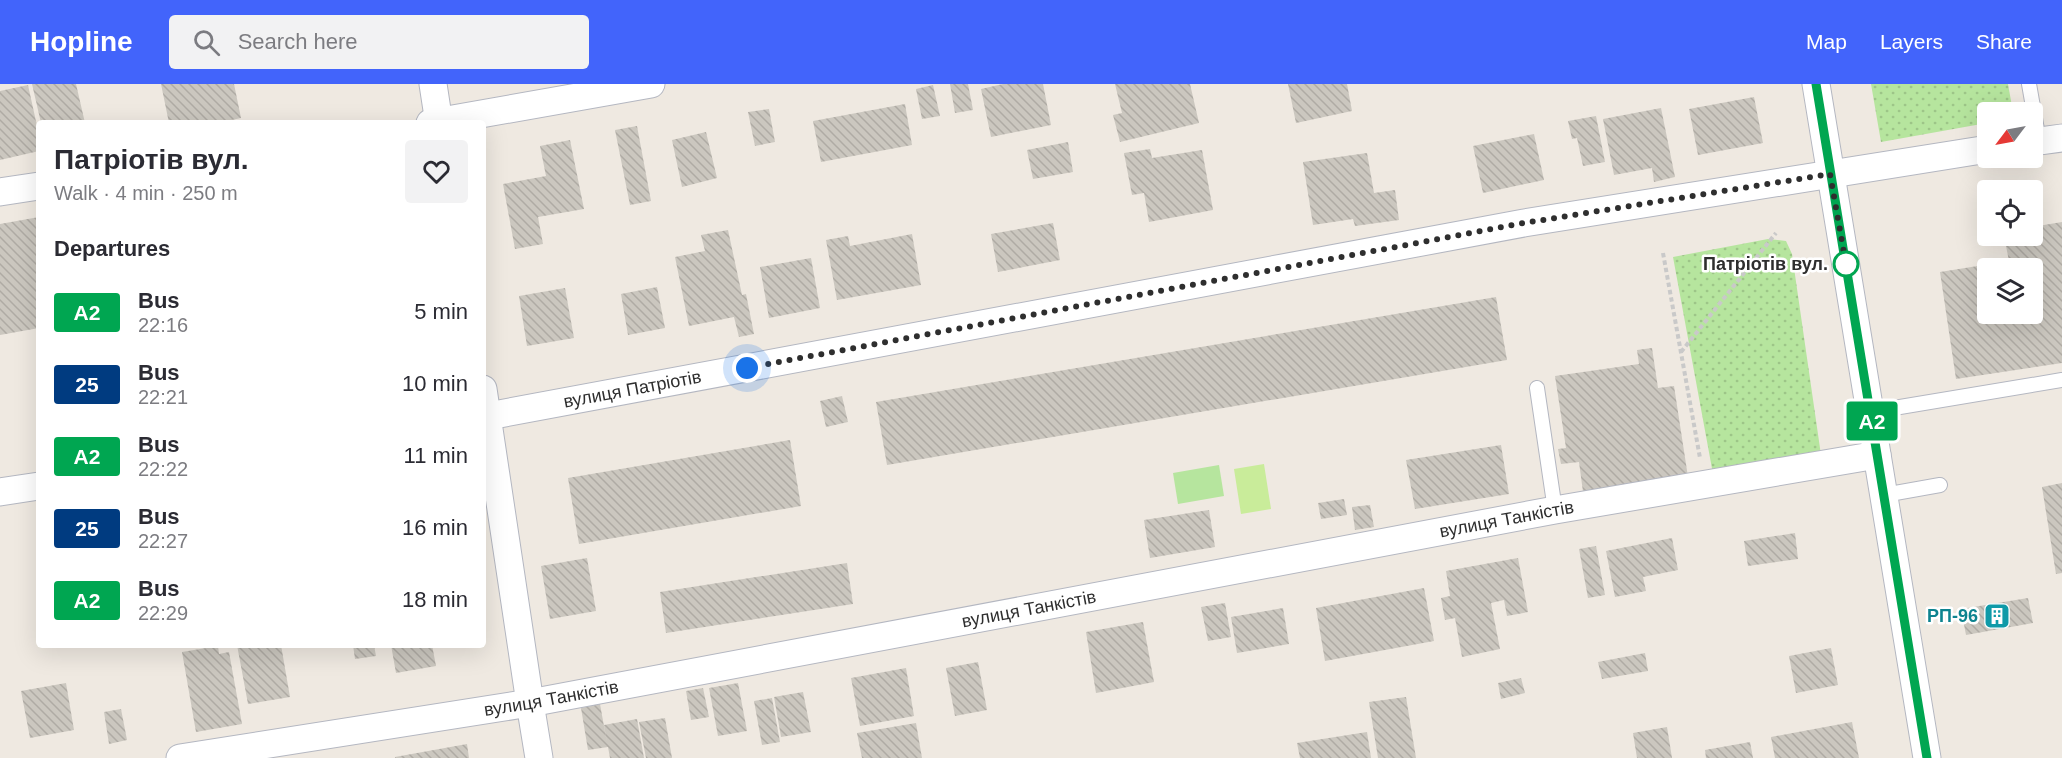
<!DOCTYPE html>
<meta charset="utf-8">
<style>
body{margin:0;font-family:Arial,sans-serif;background:#f2f2f3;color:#2b2b33;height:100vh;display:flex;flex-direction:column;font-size:22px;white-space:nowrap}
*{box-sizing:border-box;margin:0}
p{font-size:20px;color:#7c7c81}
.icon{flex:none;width:33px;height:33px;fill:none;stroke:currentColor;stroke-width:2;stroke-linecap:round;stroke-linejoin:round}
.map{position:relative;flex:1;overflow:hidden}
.details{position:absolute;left:36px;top:36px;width:450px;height:528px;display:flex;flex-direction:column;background:#fff;border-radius:6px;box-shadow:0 6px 24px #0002}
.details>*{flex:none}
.badge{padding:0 12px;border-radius:4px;font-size:21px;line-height:39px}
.needle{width:39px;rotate:238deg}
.buttons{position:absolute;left:1977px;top:18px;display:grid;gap:12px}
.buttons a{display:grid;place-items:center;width:66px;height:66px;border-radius:6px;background:#fff;box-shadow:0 6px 24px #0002;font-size:30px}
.you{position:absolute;width:30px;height:30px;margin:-15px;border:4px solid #fff;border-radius:50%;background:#1a73e8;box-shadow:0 0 0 9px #1a73e833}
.map>.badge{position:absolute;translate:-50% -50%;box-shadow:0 0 0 3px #fff}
h2{padding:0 18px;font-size:22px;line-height:54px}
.round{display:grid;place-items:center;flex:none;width:63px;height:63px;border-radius:6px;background:#f2f2f3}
.overview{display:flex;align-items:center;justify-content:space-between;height:102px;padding:0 18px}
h1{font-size:28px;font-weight:700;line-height:45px}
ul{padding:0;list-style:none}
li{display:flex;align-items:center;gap:18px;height:72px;padding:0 18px}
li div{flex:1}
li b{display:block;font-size:22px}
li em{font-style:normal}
li .badge{min-width:66px;font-weight:700;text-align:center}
header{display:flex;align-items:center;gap:36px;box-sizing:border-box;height:84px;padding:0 30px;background:#4264fb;color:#fff}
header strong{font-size:28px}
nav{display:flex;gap:33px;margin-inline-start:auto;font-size:21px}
.search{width:420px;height:54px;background:#f2f2f3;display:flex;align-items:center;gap:15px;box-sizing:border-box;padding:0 21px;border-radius:6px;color:#7c7c81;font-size:22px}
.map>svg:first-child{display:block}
.grass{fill:url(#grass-dots)}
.park{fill:#b6e59e}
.pitch{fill:#c9ec9a}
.building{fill:url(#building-back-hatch);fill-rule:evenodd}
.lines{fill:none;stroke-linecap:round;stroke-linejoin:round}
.lane-casing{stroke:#b4b7c1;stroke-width:16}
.street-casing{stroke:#b4b7c1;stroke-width:29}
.path{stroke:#c9c9c9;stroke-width:4;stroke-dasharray:4.5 3;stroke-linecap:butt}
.lane{stroke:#fff;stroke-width:14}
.street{stroke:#fff;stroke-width:27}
.line-casing{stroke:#fff;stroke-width:14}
.line{stroke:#00a651;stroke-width:9}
.walk{stroke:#2e2e2e;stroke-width:6;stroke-dasharray:0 10.8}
.stop-dot{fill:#fff;stroke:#00a651;stroke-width:3}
.labels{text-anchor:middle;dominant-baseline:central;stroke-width:5;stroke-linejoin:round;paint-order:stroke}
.stop-label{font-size:18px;font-weight:bold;fill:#2e2e2e;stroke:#fff;text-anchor:end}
.street-label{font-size:18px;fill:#2e2e2e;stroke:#fff}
.culture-label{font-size:18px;font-weight:bold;fill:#0d838f;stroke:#fff;text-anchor:end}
</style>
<header>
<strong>Hopline</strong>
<div class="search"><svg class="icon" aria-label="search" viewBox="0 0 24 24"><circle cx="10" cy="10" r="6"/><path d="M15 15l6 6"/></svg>Search here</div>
<nav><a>Map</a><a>Layers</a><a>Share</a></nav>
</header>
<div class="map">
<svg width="2062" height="674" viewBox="0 0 2062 674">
<defs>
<pattern id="grass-dots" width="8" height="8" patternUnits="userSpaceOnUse" patternTransform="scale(1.5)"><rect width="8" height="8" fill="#b6e59e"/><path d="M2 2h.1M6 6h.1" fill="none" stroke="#9dc588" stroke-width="1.8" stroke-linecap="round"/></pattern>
<pattern id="building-back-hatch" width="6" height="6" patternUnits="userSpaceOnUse" patternTransform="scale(1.5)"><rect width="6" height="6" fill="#cbc7bf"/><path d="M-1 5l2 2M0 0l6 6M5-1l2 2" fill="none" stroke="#afaba4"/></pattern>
</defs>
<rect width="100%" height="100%" fill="#efe9e1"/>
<path class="grass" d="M1871,0H2008L2013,28H1988L1987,39L1881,58Z
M1768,155L1786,157L1792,170L1821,371L1713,390L1673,173Z"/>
<path class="park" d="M1219,381L1224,412L1178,420L1173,389Z"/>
<path class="pitch" d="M1264,380L1271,425L1241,430L1234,385Z"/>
<path class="building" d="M32,0H76L85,39H41Z
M161,0H234L241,34L218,39H169Z
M950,0H968L973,26L955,29Z
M1003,0H1043L1051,41L991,53L981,5Z
M1115,0H1190L1199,39L1120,58L1113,31L1122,29Z
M1288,0H1347L1352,27L1296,39Z
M28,1L39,51V67L0,76V7Z
M933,1L940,32L922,35L916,5Z
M1754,13L1763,59L1698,71L1689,25Z
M905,20L912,61L821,78L813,37Z
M1661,24L1675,93L1654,98L1652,84L1614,91L1603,35Z
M769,25L775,58L755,62L748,28Z
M1596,32L1605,78L1583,82L1577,54L1572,55L1568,37Z
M637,42L651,117L630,121L615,46Z
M706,48L717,94L682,103L672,56Z
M1534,50L1544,96L1483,109L1473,62Z
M570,56L584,125L538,133L543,160L515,165L503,100L546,92L540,62Z
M1068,58L1073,88L1033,95L1027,66Z
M1150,65L1152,74L1202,66L1213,126L1149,138L1144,109L1132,111L1124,69Z
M1367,69L1374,109L1395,106L1399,136L1355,142L1353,135L1313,141L1303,78Z
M39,133V244L0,251V140Z
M2062,138V279L1956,295L1940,188L2009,177L2004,152H2032V143ZM1988,184H2032V230H1988Z
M1053,139L1060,176L998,188L991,150Z
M728,146L742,211L746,210L754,250L739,253L734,233L689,242L675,173L705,167L701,151Z
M912,150L921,201L837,216L826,156L848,152L850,162Z
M811,174L820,224L769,234L760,183Z
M657,203L665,244L628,251L621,210Z
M565,204L574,254L527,262L519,212Z
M1496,213L1507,276L887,381L876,318Z
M1652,264L1658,304L1674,302L1688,393L1583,408L1579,378L1561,380L1558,365L1566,364L1555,292L1639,280L1637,266Z
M842,312L848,338L826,343L820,317Z
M790,356L801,422L579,460L568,394Z
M1501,361L1509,410L1415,425L1406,376Z
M2062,399V489L2056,490L2042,403Z
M1344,415L1347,431L1321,435L1318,419Z
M1370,421L1374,443L1355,446L1352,423Z
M1209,426L1215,463L1150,474L1144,436Z
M1795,449L1798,475L1748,482L1744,457Z
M1672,454L1678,486L1643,493L1646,507L1615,513L1606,467Z
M1596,462L1605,511L1588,514L1579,465Z
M587,474L596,527L550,535L541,482Z
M1518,474L1528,528L1507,532L1504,516L1491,519L1500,565L1462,573L1455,534L1445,536L1441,514L1450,512L1446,487Z
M847,479L853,520L666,549L660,508Z
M1424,504L1434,557L1325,577L1316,524Z
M2028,514L2033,539L1966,551L1961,525Z
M1225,519L1231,553L1208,557L1201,523Z
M1283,524L1289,560L1237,569L1231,533Z
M1143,538L1154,598L1096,609L1086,548Z
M237,561H281L290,613L248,620Z
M353,561H374L376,572L355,575Z
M391,561H432L436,582L396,589Z
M218,562L219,570L229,568L242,640L196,648L182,568Z
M1831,564L1838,601L1796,609L1789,572Z
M1645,569L1648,587L1602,595L1598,578Z
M978,578L987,626L955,632L946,584Z
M906,584L914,632L860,642L851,594Z
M1521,594L1525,609L1501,615L1498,599Z
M66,599L74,646L30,654L21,607Z
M738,599L747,647L718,652L709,604Z
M703,604L709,633L691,636L686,607Z
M803,608L811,648L781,653L774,613Z
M1406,613L1416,674H1378L1369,618Z
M772,614L780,658L762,661L754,617Z
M600,620L607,659L604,641L637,635L644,674H610L608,663L588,666L581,624Z
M121,625L127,656L109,660L104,628Z
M665,634L672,674H646L639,638Z
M1852,638L1859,674H1775L1771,653Z
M916,639L922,674H862L857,649Z
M1667,643L1672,674H1637L1633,649Z
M1367,648L1371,674H1300L1297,659Z
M1750,658L1753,674H1706L1705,666Z
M467,660L469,674H395V673Z"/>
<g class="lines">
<g class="lane-casing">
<path id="lane" d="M2029,0L2039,57
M1537,304L1555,426
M1870,328L2062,296
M1884,411L1940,401"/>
</g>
<g class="street-casing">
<g id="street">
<path d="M433,0L439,39"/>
<path d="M1816,0L1927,674"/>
<path d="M430,39L651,0"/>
<path d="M2032,58L2062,54"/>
<path d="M0,108L39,102"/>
<path d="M483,305L530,619L539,674"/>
<path id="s1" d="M483,333L1524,139L1988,65"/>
<path d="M0,408L39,402"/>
<path id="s2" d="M180,674L530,619L1555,426L1877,371"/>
</g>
</g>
<path class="path" d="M1663,169L1700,374
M1681,268L1776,149"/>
<use href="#lane" class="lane"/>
<use href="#street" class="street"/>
</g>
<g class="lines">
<g class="line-casing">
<path id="line" d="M1816,0L1927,674"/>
</g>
<use href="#line" class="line"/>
<path class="walk" d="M747,284L1524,139L1830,90L1846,180"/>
</g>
<defs>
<g id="building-square" transform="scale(1.35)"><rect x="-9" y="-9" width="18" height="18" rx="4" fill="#0f9aa8" stroke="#fff"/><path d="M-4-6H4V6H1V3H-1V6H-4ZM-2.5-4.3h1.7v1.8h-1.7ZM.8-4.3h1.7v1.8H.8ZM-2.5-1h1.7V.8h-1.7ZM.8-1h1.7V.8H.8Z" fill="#fff"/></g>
</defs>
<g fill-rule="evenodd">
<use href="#building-square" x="1997" y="532"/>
</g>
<circle class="stop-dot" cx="1846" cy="180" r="12"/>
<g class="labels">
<g class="stop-label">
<text x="1828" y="180">Патріотів вул.</text>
</g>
<g class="street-label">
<text stroke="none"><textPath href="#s1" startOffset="152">вулиця Патріотів</textPath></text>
<text stroke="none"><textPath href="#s2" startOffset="1348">вулиця Танкістів</textPath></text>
<text stroke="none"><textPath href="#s2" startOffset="862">вулиця Танкістів</textPath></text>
<text stroke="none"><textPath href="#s2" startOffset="376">вулиця Танкістів</textPath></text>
</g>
<g class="culture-label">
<text x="1978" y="532">РП-96</text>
</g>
</g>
</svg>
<div class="buttons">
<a><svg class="needle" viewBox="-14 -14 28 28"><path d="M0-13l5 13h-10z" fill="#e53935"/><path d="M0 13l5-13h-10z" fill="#7c7c81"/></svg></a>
<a><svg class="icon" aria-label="locate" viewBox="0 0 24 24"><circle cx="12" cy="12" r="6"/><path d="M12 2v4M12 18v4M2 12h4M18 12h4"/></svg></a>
<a><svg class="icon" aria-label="layers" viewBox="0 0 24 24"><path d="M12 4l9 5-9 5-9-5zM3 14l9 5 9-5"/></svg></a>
</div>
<div class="you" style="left:747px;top:284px"></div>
<b class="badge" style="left:1872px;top:337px;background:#00a651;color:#fff">А2</b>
<section class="details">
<div class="overview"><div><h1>Патріотів вул.</h1><p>Walk · 4 min · 250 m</p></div><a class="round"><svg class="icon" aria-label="heart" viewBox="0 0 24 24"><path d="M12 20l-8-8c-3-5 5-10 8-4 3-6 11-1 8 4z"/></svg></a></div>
<h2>Departures</h2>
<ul>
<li><span class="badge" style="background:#00a651;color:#fff">А2</span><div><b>Bus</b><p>22:16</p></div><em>5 min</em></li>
<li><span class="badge" style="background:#003b80;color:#fff">25</span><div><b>Bus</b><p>22:21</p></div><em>10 min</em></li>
<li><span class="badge" style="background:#00a651;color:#fff">А2</span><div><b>Bus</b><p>22:22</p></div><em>11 min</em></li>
<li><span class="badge" style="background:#003b80;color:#fff">25</span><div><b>Bus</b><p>22:27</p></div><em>16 min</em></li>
<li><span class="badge" style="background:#00a651;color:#fff">А2</span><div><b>Bus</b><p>22:29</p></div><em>18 min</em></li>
</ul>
</section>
</div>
